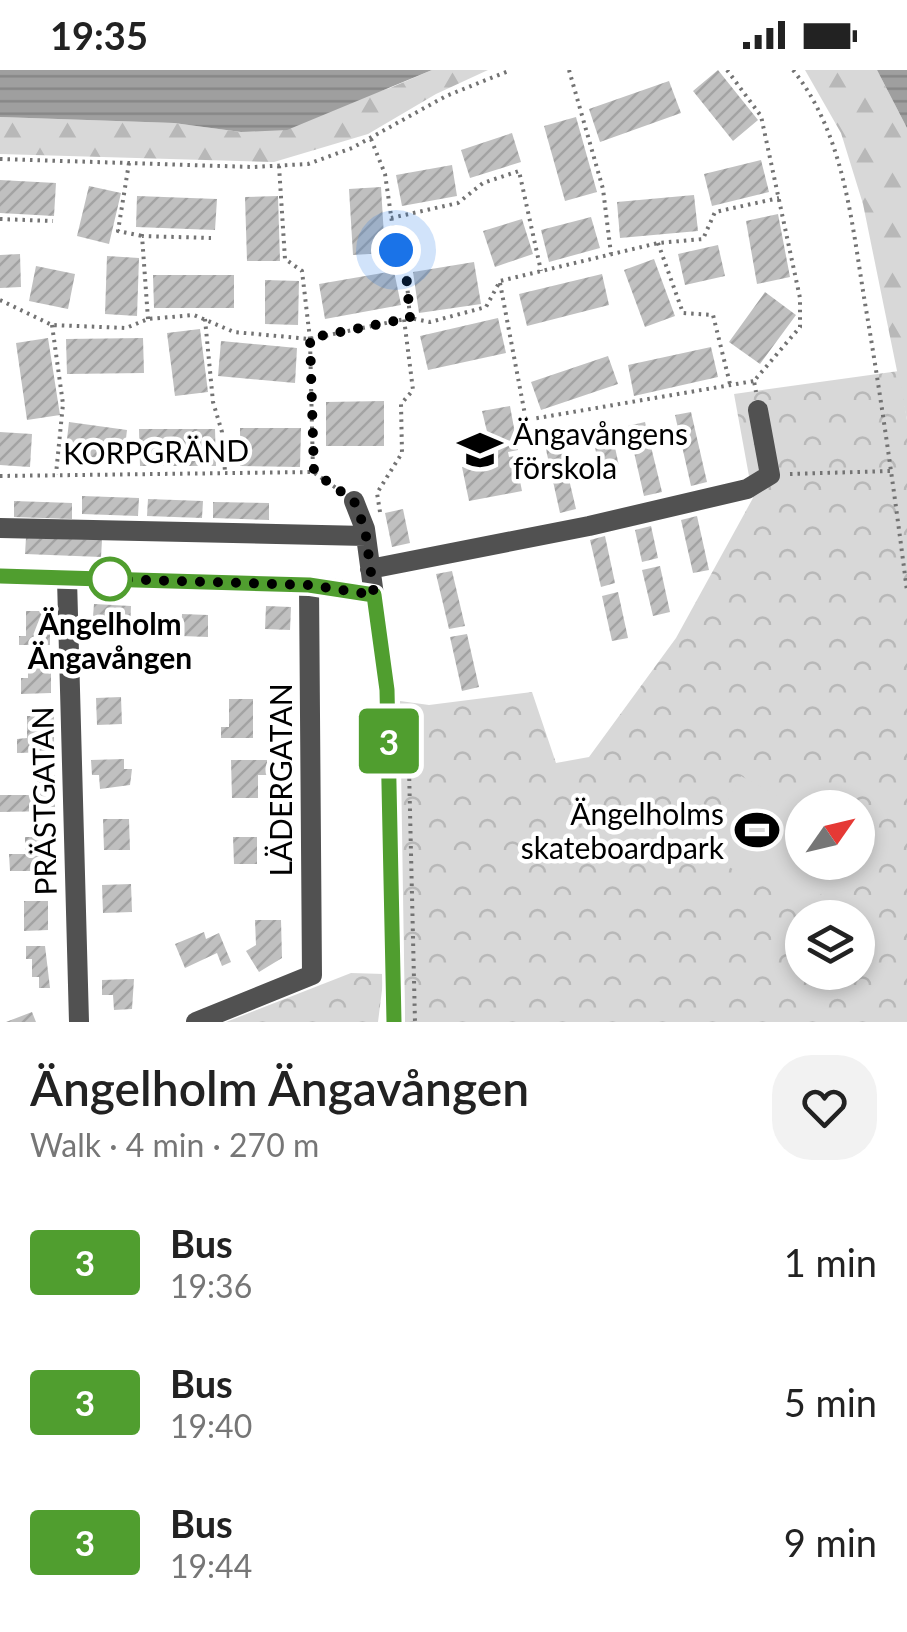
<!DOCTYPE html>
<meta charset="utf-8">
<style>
body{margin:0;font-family:Lato,sans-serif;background:#f2f2f2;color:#222;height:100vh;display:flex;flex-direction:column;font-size:38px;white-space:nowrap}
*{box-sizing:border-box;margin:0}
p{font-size:32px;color:#767676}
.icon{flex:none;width:55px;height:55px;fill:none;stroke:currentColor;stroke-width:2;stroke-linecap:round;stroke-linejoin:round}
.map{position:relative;height:952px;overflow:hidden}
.side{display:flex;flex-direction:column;background:#fff;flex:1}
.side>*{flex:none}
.badge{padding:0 20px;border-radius:8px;font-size:35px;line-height:65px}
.needle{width:65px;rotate:56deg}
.tools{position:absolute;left:785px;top:720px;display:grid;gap:20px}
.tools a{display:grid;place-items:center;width:90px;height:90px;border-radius:50%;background:#fff;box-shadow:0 5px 15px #0003;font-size:50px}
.you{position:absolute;width:50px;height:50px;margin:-25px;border:8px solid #fff;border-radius:50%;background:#1a73e8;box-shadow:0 0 0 15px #1a73e833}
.map>.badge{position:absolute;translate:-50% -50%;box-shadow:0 0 0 5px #fff}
.round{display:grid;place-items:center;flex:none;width:105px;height:105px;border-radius:40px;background:#f2f2f2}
.overview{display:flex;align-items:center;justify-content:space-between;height:170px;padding:0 30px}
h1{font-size:48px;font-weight:600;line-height:75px}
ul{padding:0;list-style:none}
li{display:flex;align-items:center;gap:30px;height:140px;padding:0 30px}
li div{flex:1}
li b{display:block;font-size:38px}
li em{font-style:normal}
li .badge{min-width:110px;font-weight:700;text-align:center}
.status{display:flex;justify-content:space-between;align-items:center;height:70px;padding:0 50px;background:#fff;direction:ltr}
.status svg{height:28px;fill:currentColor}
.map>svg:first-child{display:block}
.forest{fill:url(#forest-firs)}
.park{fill:url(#park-crowns);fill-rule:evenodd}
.pitch{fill:#d8d8d8}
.water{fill:url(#water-rules)}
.building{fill:url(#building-hatch)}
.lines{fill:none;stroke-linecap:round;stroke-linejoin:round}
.path{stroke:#737373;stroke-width:4;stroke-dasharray:2.5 5;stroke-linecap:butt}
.minor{stroke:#515151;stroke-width:20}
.line-casing{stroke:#fff;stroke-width:22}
.line{stroke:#509e2f;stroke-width:15}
.walk{stroke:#000;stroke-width:10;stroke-dasharray:0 18}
.stop-dot{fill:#fff;stroke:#509e2f;stroke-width:5}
.labels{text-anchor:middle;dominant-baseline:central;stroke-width:9;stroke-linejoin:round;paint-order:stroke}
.poi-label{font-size:30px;fill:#000;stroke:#fff;text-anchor:start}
.street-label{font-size:30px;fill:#000;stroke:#fff}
.stop-label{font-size:30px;font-weight:bold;fill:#000;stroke:#fff}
</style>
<div class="status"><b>19:35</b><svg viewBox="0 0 49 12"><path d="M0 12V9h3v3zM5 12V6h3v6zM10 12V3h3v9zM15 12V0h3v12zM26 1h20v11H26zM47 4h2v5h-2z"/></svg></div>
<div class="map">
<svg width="907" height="952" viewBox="0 0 907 952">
<defs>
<pattern id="forest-firs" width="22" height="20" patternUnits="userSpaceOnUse" patternTransform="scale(2.5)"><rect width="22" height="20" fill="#d8d8d8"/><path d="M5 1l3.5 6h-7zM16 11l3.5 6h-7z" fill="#b8b8b8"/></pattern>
<pattern id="park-crowns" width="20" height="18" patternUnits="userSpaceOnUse" patternTransform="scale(2.5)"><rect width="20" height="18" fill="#d8d8d8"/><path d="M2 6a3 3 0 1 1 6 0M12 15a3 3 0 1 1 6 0" fill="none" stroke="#b8b8b8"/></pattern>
<pattern id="water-rules" width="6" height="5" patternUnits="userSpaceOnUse" patternTransform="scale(2.5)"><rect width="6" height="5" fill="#9f9f9f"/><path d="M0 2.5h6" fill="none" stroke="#878787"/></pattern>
<pattern id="building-hatch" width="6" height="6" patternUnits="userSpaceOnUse" patternTransform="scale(2.5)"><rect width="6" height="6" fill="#c0c0c0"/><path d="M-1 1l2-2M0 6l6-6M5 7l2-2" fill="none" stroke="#a3a3a3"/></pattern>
</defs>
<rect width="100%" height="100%" fill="#fff"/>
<path class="forest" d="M432,0H488L436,24L368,64L274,92L0,84V47L174,53L241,62L390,18Z
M805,0H877L907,58V350L863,134L841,63Z"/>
<path class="park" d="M899,301L907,350V952H405L400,631L429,635L532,622L556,693L589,687L676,568L753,428L734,324ZM802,738H858V792H802ZM802,848H858V902H802Z
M351,903L384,904L378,952H226Z"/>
<path class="pitch" d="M741,706L802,740V792L838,793L811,842L700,781Z"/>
<path class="water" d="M0,0H432L287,60L241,62L174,53L0,47Z
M877,0H907V58Z"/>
<path class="building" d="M718,0L758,50L733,71L693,21Z
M669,11L681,43L600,72L589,39Z
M576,47L597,122L565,131L544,56Z
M512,63L521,92L470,108L461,80Z
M761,90L769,122L712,136L704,104Z
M452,95L457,126L402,136L396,105Z
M0,110L56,113L54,146L0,143Z
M89,116L121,123L109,174L77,166Z
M381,117L385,183L353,185L349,119Z
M694,125L698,161L620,168L617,132Z
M137,126L217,129L215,160L136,157Z
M278,126L280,191H247L245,127Z
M778,144L790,207L757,214L746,151Z
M591,147L600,178L549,192L541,160Z
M522,149L533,184L495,197L483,161Z
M718,175L725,206L685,215L678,184Z
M20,184L21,217L0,218V185Z
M107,186L139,188L137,246L105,244Z
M654,189L675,246L645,257L624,200Z
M474,192L481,234L419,243L413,202Z
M36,196L75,204L68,239L29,231Z
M394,201L401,235L325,249L319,214Z
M602,204L609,235L527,256L519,224Z
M153,205H234V238H154Z
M265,210L299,211L298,255L265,254Z
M765,222L796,245L760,294L729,272Z
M498,248L506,283L428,300L420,266Z
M200,259L208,322L175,326L167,263Z
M48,268L60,345L27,350L16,273Z
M143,268L144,303L67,304L66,269Z
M221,271L297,278L295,313L218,306Z
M711,277L718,307L634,326L628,295Z
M608,286L618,314L541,340L531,312Z
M384,331V376H326V332Z
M510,336L518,380L508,382L509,387L515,386L522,421L469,431L462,397L494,390L482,341Z
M691,342L707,412L691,416L675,345Z
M69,352L127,360L123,393L65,386Z
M645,352L662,422L644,426L628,356Z
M240,358H301L300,397L240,396Z
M139,359H215L216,396H140Z
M611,359L619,396L600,400L592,364Z
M0,362L32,364L30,397L0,395Z
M560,371L576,439L560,443L545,375Z
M82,426L139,428L138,446L82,444Z
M148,429L203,431L202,448L147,446Z
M14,431L72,433V449L14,447Z
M213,432L269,433V450L213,448Z
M403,439L410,473L392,477L385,443Z
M697,446L709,500L693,503L681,450Z
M651,456L658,488L642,492L635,460Z
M605,466L615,513L601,517L590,470Z
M26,468L102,470L101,487L25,484Z
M660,496L670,542L653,546L642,500Z
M452,501L465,556L449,559L436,504Z
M618,522L628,568L612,571L602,526Z
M94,534L131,536L130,560L92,558Z
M266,536L291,537L290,560L265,559Z
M26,541H50V575H19V566H26Z
M182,544L208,545V567L181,566Z
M467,564L479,617L462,621L450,567Z
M28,591H51V623L21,624V608H28Z
M121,627L122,654L97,655L96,628Z
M229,629H253V668H221V657H229Z
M27,646H54V682L17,683V669L27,668Z
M124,689V699H132L130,715L100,719L99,705H92L91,690Z
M231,690H267V705H258V728H232Z
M36,705H55V741L0,742V725H36Z
M103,749H129L130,780H104Z
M25,767H47V801H10L9,784H25Z
M233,767H257V794H234Z
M131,814L132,842L103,843L102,815Z
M24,831H48V860L24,861Z
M255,850H281L282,888L259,902L246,881L256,875Z
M204,862L206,869L219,863L231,892L222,896L217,883L185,898L175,874Z
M26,876H45L50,918H39V907H32V889H26Z
M134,909L132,939L114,940L113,925H102V910Z
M32,942L36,952H6Z"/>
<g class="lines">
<path class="path" d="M569,0L603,119L611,184
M727,0L761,46L800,228V257L754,311L756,322
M793,0C846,66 852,158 866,239C882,333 895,427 907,521
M371,69L385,104L396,180L406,202L410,248
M0,89L253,97L308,94L352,78L446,26L511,0
M129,93L118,161L142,166
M279,96L285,189L302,201L310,269L313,402
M391,148L458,133L483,113L519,101L541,201
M0,149L53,151
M658,173L683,243L713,245L730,314
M500,213L526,350L754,311
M0,230L52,255L126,258L148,249L194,245L234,262L310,269L410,248L430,252L486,237L500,211L658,173L703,169L715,142L779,128
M148,249L142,166L211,168
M205,249L213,332L222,362L225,402
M52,255L63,334L56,404
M790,404L890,401
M0,406L313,402L339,420
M380,442L377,423L402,383L401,334L413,320L404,249
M408,656L415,952"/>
<path class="minor" d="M354,431L365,459L387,621L394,952
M0,458L366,466
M370,499L589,456L747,419L770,405L758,340
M0,506L309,515L374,525
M67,509L79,952
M196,952L312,905L309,515"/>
</g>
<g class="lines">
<g class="line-casing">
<path id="line" d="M0,506L309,515L374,525L387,620L394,952"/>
</g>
<use href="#line" class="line"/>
<path class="walk" d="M110,509L309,515L374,525L365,459L354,431L314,402L310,268L410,248L406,202L396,180"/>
</g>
<defs>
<g id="school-bare" transform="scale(3.45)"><path d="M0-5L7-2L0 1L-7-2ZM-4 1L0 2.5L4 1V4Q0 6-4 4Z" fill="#000" stroke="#fff" stroke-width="2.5" paint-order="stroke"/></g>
<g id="stadium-bare" transform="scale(3.45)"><path d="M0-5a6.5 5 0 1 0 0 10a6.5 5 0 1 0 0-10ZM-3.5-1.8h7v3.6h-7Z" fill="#000" stroke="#fff" stroke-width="2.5" paint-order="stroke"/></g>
</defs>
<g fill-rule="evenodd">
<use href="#school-bare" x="480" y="380"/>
<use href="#stadium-bare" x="757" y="760"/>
</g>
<circle class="stop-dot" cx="110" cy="509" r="20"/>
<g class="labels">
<g class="poi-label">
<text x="513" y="363">Ängavångens<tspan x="513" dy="34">förskola</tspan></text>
<text x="724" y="743" text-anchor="end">Ängelholms<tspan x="724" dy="34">skateboardpark</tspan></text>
</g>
<g class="street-label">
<text transform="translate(156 381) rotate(-1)">KORPGRÄND</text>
<text transform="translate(280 710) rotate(-90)">LÄDERGATAN</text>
<text transform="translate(43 731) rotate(-91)">PRÄSTGATAN</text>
</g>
<g class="stop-label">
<text x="110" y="553">Ängelholm<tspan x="110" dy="34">Ängavången</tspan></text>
</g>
</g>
</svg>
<div class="tools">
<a><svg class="needle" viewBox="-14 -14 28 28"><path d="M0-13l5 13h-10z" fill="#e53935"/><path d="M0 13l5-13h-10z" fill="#767676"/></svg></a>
<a><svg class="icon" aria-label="layers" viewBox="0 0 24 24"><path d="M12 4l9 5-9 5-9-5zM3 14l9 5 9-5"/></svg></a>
</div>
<div class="you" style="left:396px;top:180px"></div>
<b class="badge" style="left:389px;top:671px;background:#509e2f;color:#fff">3</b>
</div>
<section class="side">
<div class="overview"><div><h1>Ängelholm Ängavången</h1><p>Walk · 4 min · 270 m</p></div><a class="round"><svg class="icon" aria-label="heart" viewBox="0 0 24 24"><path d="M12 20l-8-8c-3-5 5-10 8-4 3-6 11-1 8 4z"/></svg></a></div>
<ul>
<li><span class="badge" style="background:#509e2f;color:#fff">3</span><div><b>Bus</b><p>19:36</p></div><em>1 min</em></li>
<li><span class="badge" style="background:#509e2f;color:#fff">3</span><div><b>Bus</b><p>19:40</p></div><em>5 min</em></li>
<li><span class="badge" style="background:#509e2f;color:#fff">3</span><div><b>Bus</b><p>19:44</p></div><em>9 min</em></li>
</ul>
</section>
